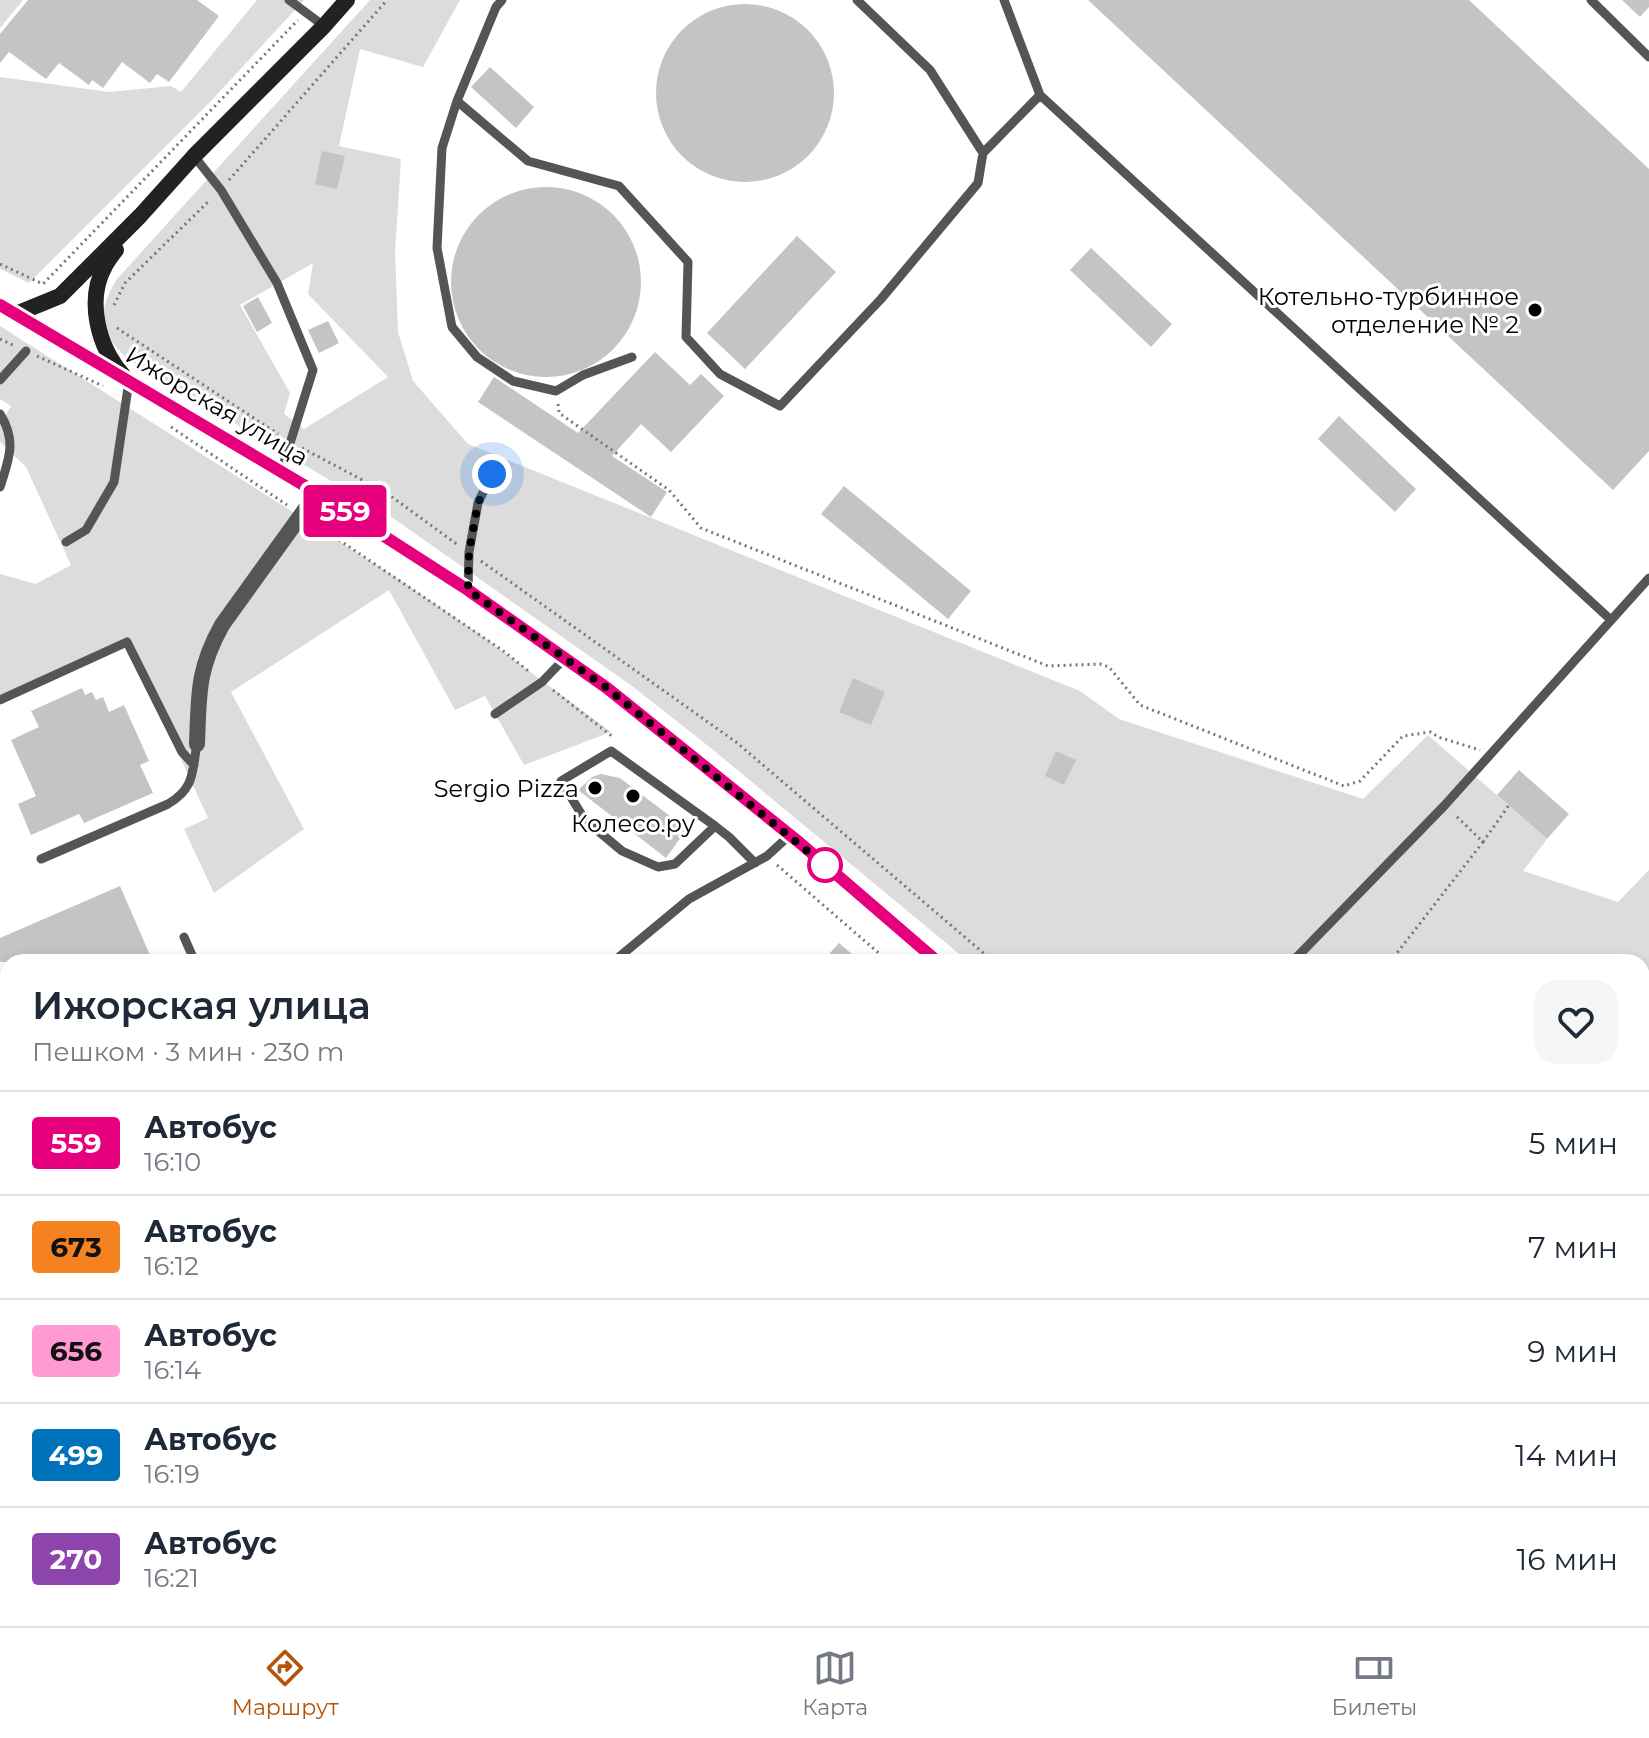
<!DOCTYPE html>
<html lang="ru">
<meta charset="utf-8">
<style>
body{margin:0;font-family:Montserrat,sans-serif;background:#f6f6f7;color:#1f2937;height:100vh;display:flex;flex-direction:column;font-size:30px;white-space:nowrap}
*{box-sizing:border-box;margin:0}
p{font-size:26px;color:#747a83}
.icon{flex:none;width:44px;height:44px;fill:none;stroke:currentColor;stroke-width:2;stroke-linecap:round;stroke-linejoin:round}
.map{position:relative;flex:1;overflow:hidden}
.drawer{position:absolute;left:0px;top:954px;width:1650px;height:672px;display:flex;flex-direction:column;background:#fff;border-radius:24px 24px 0 0;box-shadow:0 4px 12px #0003}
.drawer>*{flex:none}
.badge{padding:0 16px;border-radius:6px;font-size:28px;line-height:52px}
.you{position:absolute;width:40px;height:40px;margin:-20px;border:6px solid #fff;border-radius:50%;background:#1a73e8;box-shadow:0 0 0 12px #1a73e833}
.map>.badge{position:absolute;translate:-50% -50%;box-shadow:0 0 0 4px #fff}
.round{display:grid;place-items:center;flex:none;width:84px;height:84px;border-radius:24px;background:#f6f6f7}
.headline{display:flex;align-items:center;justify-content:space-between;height:136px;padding:0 32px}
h1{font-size:38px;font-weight:600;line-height:60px}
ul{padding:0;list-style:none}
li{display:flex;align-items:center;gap:24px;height:104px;padding:0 32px;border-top:2px solid #e0e1e3}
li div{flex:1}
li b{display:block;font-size:30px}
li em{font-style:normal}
li .badge{min-width:88px;font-weight:700;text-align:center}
.menu{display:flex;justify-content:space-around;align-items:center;height:112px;border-top:2px solid #e0e1e3;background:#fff;font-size:22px;color:#747a83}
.menu a{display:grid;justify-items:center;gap:4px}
.menu .current{color:#b45309}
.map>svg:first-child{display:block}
.green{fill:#dcdcdc;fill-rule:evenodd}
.building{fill:#c4c4c4}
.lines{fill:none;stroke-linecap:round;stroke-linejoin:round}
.path{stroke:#777;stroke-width:3;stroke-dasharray:2 4;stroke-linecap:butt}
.lane{stroke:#555;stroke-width:9}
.street{stroke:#555;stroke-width:16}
.secondary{stroke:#222;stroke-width:16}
.line-casing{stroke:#fff;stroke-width:18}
.line{stroke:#e6007e;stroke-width:12}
.walk{stroke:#000;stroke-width:8;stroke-dasharray:0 14.4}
.poi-dot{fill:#000;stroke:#fff;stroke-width:3}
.stop-dot{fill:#fff;stroke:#e6007e;stroke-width:4}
.labels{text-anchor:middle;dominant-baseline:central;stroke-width:6;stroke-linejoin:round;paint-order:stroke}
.poi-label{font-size:24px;fill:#000;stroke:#fff;text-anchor:end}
.street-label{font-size:24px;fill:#000;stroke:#fff}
</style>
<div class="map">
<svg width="1649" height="1626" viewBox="0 0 1649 1626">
<rect width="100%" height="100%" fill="#fff"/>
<path class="green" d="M0,0H23L0,28Z
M257,0H304L211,101L29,283L0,269V77L109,92L171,86L181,92Z
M370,0H460L423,67L360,49L339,146L401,159L395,252L398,332L413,381L468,444L1080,691L1119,719L1363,799L1428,735L1547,839L1523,871L1618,902L1649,870V1170L1642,1168V962H969L712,749L632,686L390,516L130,361C100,334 95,314 117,279ZM313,263L308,294L388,377L304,429L284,414L290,393L240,305Z
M0,326L403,582L478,633L611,732L524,765L485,696L455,710L389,590L231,692L304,829L214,893L184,829L208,818L127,642L0,700V574L36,584L71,565L26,467L0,442V424L11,406L0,399Z
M128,1618H163L170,1626H136Z
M397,1618H464L469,1626H387Z
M525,1618H608L613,1626H514Z
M1289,1618H1476L1469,1626H1288Z"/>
<path class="building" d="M28,0H197L219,16L169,82L157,74L150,83L122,62L103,88L92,80L89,85L59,63L46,79L9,52L0,63V34Z
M1088,0H1469L1649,169V451L1613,490Z
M1622,0H1649V7L1640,17Z
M656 93a89 89 0 1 1 178 0a89 89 0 1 1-178 0Z
M490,67L534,107L516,128L471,87Z
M322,151L345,156L337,189L315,184Z
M451 282a95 95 0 1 1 190 0a95 95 0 1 1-190 0Z
M797,236L836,272L745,369L707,333Z
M1091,248L1172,324L1151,347L1070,270Z
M258,297L272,323L257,332L243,306Z
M328,321L339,343L319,353L308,330Z
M655,352L690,385L701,374L724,396L671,452L641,424L612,456L667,492L651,517L478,402L494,377L578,433Z
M1339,416L1416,489L1395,512L1318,439Z
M844,486L971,591L948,619L821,514Z
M853,678L885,692L871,725L839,712Z
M82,688L85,695L92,692L96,700L103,697L109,712L124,705L149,761L140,765L153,793L84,823L79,814L31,835L18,804L36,796L11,740L39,727L31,711Z
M1056,751L1076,760L1064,785L1045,776Z
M1519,770L1569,814L1547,839L1497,795Z
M601,774L620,778L687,829L666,858L578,790L592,777Z
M120,886L153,962H0V938Z
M839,943L861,962H822Z"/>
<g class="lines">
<path class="path" d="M229,180L387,0
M0,264L43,284L298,20
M114,305L125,283L210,200
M117,328L278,434
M0,339L15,346
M37,356L103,386
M558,404L559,413L669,490L701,528L1048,666L1100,664L1109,667L1140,705L1344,786L1360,781L1403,736L1431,732L1438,737L1480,750
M171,427L287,505
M302,448L385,492L458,545
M314,523L502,650L531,673
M481,561L736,742L994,962
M553,690L613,737
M1483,842L1509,805
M777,865L889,962
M1390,962L1483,842L1454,814
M1642,1554L1649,1561
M624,1618L628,1626
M297,1626L307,1618
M370,1626L380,1618"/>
<path class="lane" d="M289,0L324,26
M857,0L930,70L983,153L1040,95
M1004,0L1040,95L1611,620
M1591,0L1649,57
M457,101L496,7L502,0
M194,156L221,190L277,283L313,370L281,472
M632,357L583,375L556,391L513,381L477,357L452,327L437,248L442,148L457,101L528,161L619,186L688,262L686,337L720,374L780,406L881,299L978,183L983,153
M0,380L26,351
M0,414C17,441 9,459 0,487
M66,542L86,530L114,482L129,381
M468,590L469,552L478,503L492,474
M0,700L127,642L182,752L194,765
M495,714L542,682L565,658
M715,826L675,864L658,867L622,851L585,820L561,781L611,751L715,826L729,837L755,863
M41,859L168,804C195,788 192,772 197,744
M184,937L195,962
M613,962L689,899L767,856L790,835
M1292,962L1444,806L1649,578
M0,1146L8,1162
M0,1390L8,1385
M993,1618L999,1626
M903,1619L908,1626
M687,1626L699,1618
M936,1626L938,1618
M1115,1626L1116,1618
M1352,1626L1353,1618"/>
<path class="street" d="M197,744C199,694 197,670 222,625L317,493
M1642,1139L1649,1141"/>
<path class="secondary" d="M116,250C112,255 108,260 105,266C86,300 98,347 123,375
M0,305L317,493L468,590L607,688L800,843L938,962
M16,314L60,296L140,216L194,156L324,26L347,0
M1642,1589L1649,1596
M663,1618L667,1626
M339,1626L349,1618"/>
</g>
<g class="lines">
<g class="line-casing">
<path id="line" d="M0,305L317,493L468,590L607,688L800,843L938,962"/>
</g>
<use href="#line" class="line"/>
<path class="walk" d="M492,474L478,503L469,552L468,590L607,688L826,866L825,865"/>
</g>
<g class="poi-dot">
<circle cx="1535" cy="310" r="8"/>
<circle cx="595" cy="788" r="8"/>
<circle cx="633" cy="796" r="8"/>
</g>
<circle class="stop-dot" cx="825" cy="865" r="16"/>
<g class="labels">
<g class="poi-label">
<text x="1519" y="296">Котельно-турбинное<tspan x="1519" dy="28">отделение № 2</tspan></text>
<text x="579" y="788">Sergio Pizza</text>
<text x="633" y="823" text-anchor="middle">Колесо.ру</text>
</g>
<g class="street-label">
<text transform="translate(217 406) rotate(31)">Ижорская улица</text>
</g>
</g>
</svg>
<div class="you" style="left:492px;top:474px"></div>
<b class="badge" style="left:345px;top:511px;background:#e6007e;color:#fff">559</b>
<section class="drawer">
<div class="headline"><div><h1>Ижорская улица</h1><p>Пешком · 3 мин · 230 m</p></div><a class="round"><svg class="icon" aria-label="heart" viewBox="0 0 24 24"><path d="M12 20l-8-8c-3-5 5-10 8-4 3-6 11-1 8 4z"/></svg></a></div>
<ul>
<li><span class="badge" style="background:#e6007e;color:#fff">559</span><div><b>Автобус</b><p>16:10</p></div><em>5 мин</em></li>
<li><span class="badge" style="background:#f58220;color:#111">673</span><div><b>Автобус</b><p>16:12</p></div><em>7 мин</em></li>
<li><span class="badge" style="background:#ff9ad2;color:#111">656</span><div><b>Автобус</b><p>16:14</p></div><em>9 мин</em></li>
<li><span class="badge" style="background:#0072bc;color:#fff">499</span><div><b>Автобус</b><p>16:19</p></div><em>14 мин</em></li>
<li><span class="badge" style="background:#8e44ad;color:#fff">270</span><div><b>Автобус</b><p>16:21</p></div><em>16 мин</em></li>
</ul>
</section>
</div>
<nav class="menu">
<a class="current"><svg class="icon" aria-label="directions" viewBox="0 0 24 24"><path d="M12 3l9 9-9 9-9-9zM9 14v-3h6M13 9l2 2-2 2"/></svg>Маршрут</a>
<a><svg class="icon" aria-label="map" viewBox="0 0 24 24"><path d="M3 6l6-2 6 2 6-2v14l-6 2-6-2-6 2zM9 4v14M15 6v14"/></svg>Карта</a>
<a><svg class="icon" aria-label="tickets" viewBox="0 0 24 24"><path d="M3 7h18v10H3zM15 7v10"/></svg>Билеты</a>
</nav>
